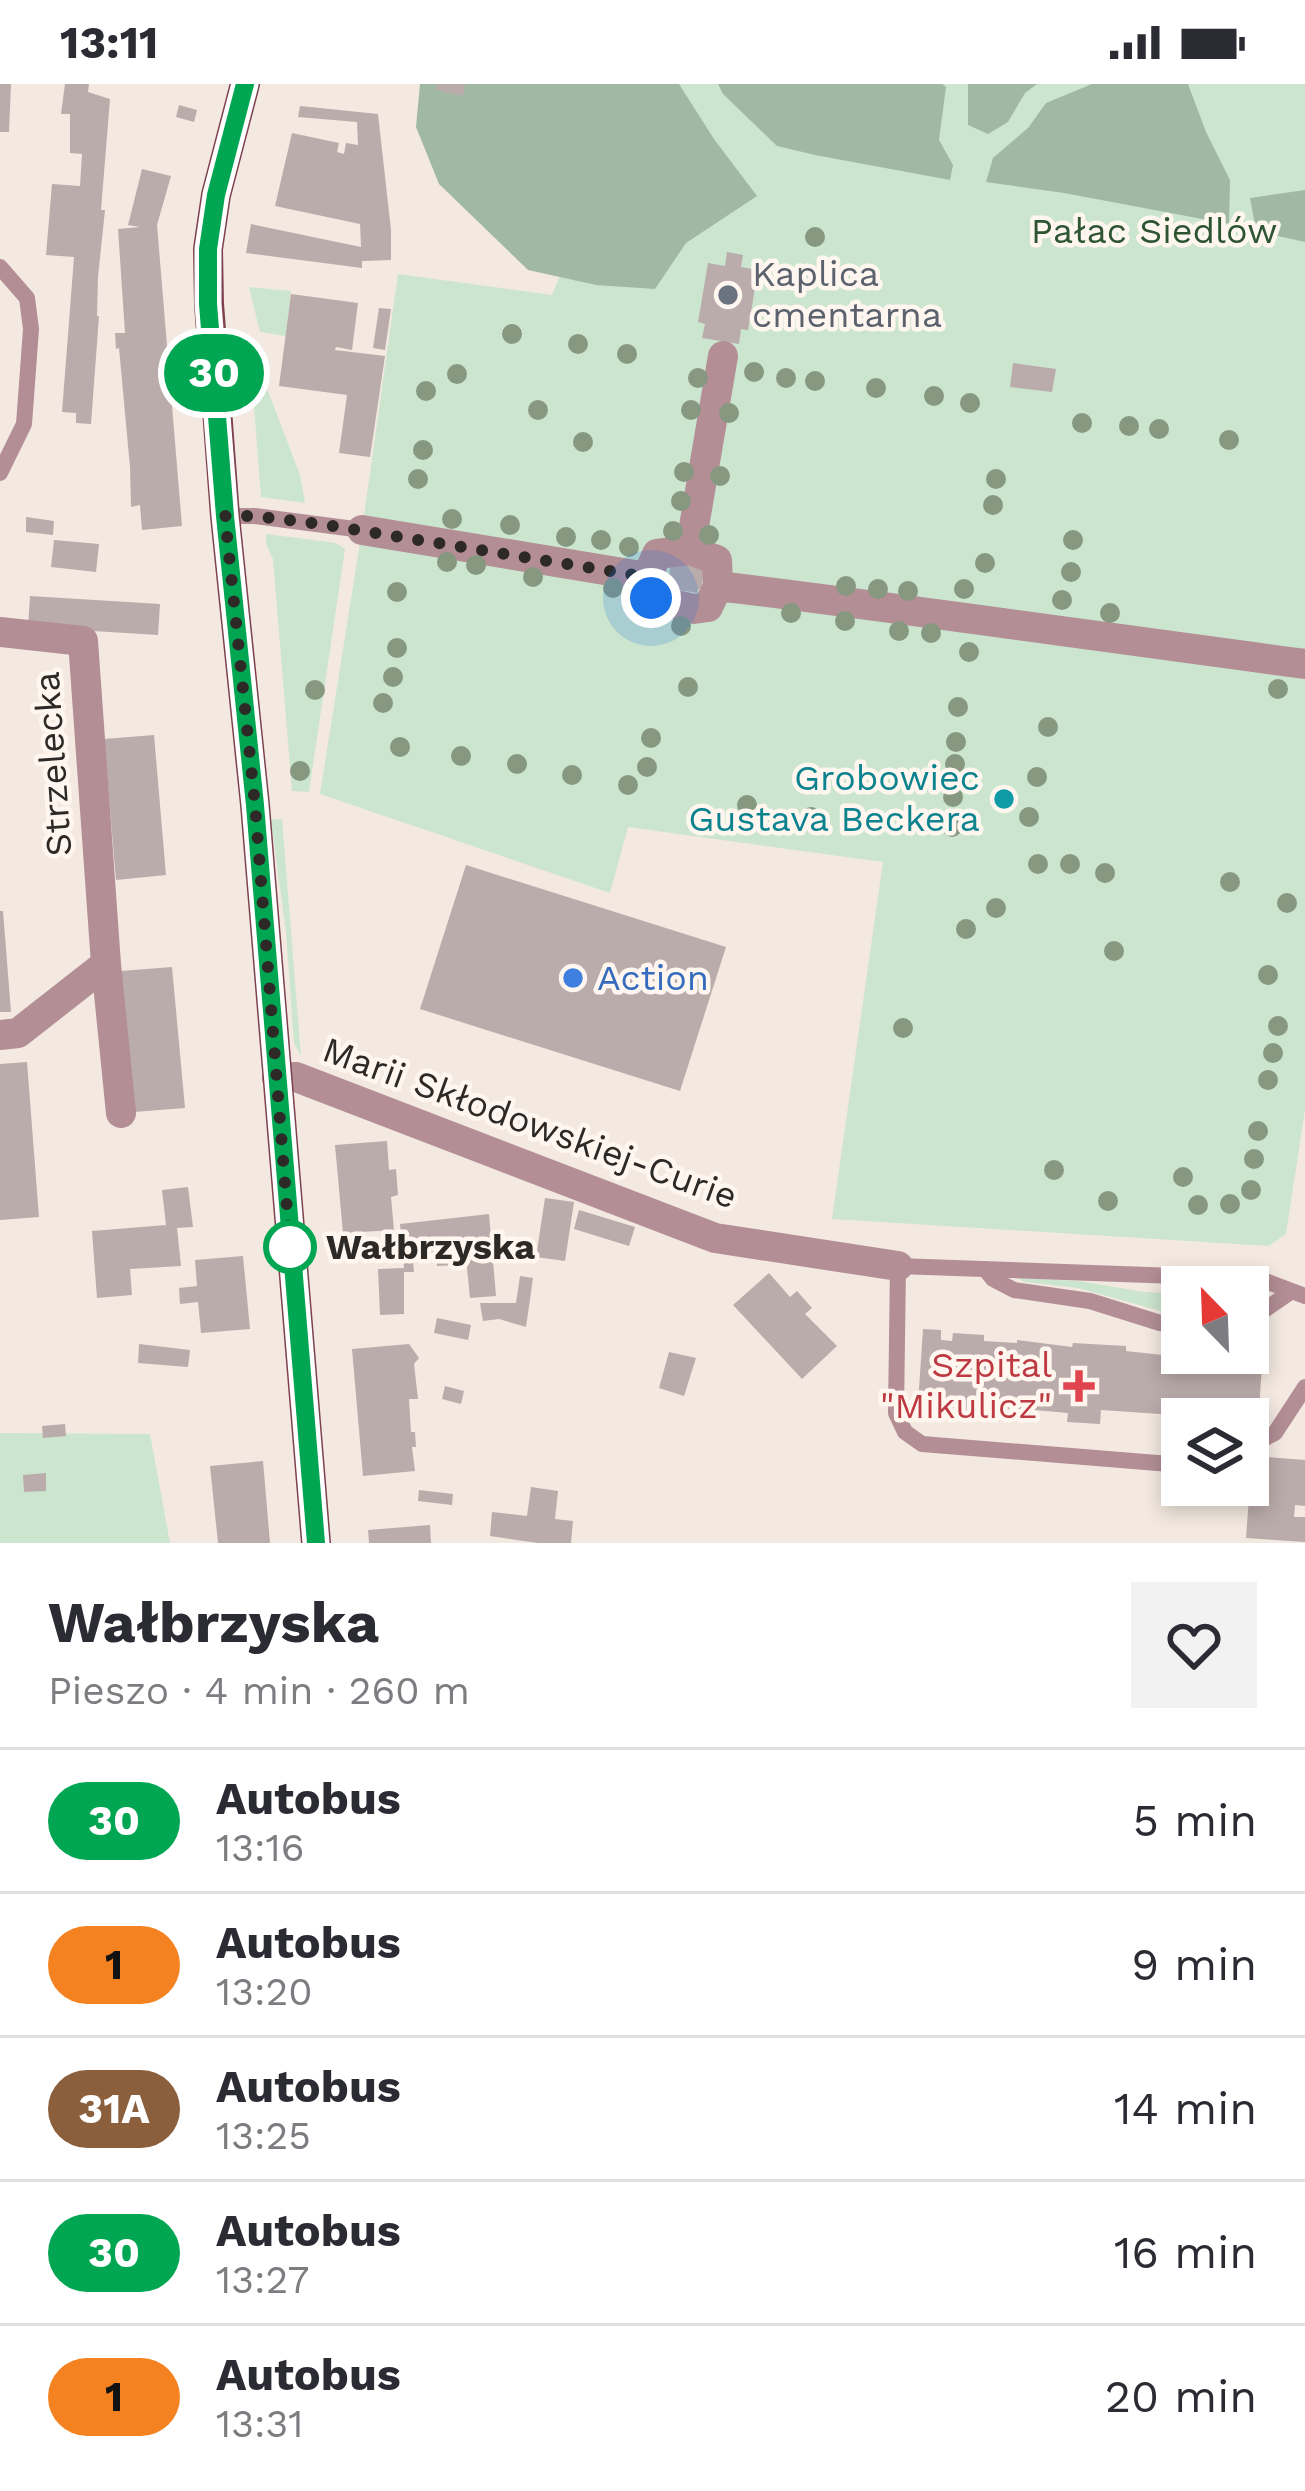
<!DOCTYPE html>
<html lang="pl">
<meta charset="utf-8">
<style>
body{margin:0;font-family:"Work Sans",sans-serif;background:#f2f2f3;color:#2b2b33;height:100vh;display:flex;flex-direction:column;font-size:45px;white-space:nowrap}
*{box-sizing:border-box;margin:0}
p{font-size:39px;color:#7c7c81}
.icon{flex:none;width:66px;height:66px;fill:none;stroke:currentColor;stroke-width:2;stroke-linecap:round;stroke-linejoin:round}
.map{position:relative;height:1459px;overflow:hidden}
.sheet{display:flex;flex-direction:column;background:#fff;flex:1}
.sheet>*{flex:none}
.badge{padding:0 24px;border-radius:39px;font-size:42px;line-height:78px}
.needle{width:78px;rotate:337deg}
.buttons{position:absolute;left:1161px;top:1182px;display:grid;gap:24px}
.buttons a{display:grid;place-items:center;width:108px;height:108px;border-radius:0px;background:#fff;box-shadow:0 6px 18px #0003;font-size:60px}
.you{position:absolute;width:60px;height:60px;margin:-30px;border:9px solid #fff;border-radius:50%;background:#1a73e8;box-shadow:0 0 0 18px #1a73e833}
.map>.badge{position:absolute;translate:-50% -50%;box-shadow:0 0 0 6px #fff}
.round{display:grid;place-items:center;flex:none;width:126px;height:126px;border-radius:0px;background:#f2f2f3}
.head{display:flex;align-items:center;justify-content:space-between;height:204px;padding:0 48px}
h1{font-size:57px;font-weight:700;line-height:90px}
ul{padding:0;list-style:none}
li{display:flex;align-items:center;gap:36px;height:144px;padding:0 48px;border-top:3px solid #e1e1e2}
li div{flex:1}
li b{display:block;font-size:45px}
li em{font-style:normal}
li .badge{min-width:132px;font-weight:700;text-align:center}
.status{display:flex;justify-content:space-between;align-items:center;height:84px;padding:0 60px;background:#fff;direction:ltr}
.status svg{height:33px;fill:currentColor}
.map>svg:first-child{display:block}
.green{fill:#cce5ce}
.forest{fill:#a1b9a3}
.building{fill:#baacaa}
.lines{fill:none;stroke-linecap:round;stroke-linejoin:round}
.lane{stroke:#b38e95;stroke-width:16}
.street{stroke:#b38e95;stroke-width:30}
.primary{stroke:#7e4150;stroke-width:30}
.tree{fill:#879881}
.line-casing{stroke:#fff;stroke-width:27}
.line{stroke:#00a651;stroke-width:18}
.walk{stroke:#2d2926;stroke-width:12;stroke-dasharray:0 21.6}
.worship-dot{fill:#6b7280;stroke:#fff7ef;stroke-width:4.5}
.culture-dot{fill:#0f9aa8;stroke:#fff7ef;stroke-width:4.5}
.shop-dot{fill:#3f7fe0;stroke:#fff7ef;stroke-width:4.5}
.stop-dot{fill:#fff;stroke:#00a651;stroke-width:6}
.health-dot{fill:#e0444e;stroke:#fff7ef;stroke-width:4.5}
.labels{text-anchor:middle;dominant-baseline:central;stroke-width:9;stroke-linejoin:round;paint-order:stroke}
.park-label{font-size:36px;fill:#2e5533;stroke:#fff7ef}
.worship-label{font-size:36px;fill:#5b616d;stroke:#fff7ef;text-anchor:start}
.street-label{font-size:36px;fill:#2d2926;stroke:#fff7ef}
.culture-label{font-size:36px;fill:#0d838f;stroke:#fff7ef;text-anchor:end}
.shop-label{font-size:36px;fill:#366cbe;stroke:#fff7ef;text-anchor:start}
.stop-label{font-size:36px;font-weight:bold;fill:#2d2926;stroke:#fff7ef;text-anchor:start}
.health-label{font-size:36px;fill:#be3a42;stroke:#fff7ef;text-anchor:end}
</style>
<div class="status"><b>13:11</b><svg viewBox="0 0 49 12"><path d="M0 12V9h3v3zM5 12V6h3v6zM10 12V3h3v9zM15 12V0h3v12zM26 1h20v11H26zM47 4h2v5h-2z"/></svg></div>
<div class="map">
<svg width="1305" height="1459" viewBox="0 0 1305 1459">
<rect width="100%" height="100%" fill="#f3e9e0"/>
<path class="green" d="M647,0H1305V1025L1286,1150L1269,1162L832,1135L883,778L628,743L610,809L320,710L362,446L398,190L552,211L623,40Z
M249,203L291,207L286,252L260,248Z
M249,257L300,391L305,419L261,413Z
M266,450L336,459L345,465L309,708L292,707L273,475L266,460Z
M282,735L301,972L294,959L286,849L271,736Z
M1017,1194L1079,1197L1144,1208L1182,1210V1233L1078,1204L1025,1198Z
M0,1349L150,1350L170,1459H0Z"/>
<path class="forest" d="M420,0H679L714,55L757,112L686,159L655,205L596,201L528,186L439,100L416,43Z
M718,0H942L946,3L939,56L953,81L950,96L815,71L777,62L723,10Z
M968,0H1037L1025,9L1008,38L988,50L968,41Z
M1092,0H1188L1206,48L1230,96L1229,140L1064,109L986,98L993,74L1028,44L1046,19Z
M1305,106V158L1256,147L1250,114Z"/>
<path class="building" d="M0,0H11L9,48H0Z
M65,0H89L88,8L110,15L101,126H105L98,193L97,232H99L91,340L76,339V329L62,328L74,173L46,171L52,100L80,102L82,70L70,69V30H61Z
M437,0H465L463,12L436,6Z
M179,21L197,26L194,38L176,33Z
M300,22L378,30L391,146V176L362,177V184L246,169L251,140L361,163L360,140L275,122L292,49L339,59L337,68L344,70L346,59L358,61L357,38L298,33Z
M142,85L171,92L157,141L182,442L142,446L140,421L131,423L130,383L119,264L116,265L115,249H125L118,145L140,143L128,141Z
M727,168L743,171L741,183L758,186L748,246L741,245L739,260L702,254L705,240L698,238L708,179L725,182Z
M291,210L358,219L352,266L336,263L335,266L385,272L370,373L339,369L347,311L279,302Z
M379,224L391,225L385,266L373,264Z
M1013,279L1056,285L1052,308L1010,303Z
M26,433L54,437L53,451L26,448Z
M54,456L99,460L96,488L51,483Z
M671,478L705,483L701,505H698L697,509L674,505V501L668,500Z
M30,512L160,520L158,551L28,543Z
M154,651L166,791L116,796L104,655Z
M466,781L726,863L680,1007L420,925Z
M0,827H3L11,928H0Z
M172,883L185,1024L134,1028L121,887Z
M27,978L39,1133L0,1136V980Z
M387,1057L389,1086L396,1085L398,1111L391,1113L394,1146L343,1149L335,1061Z
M188,1103L193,1143L177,1144L181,1182L130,1185L132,1211L97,1214L92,1147L166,1141L162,1106Z
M545,1114L574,1118L565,1177L536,1173Z
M579,1126L635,1143L629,1162L574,1145Z
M489,1130L496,1212L470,1214L466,1174H457V1181L437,1182L436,1176L413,1177L414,1188H404V1230L380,1231L378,1185L404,1184L400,1140Z
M243,1172L250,1245L201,1249L198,1218L180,1220L179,1204L197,1202L195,1176Z
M769,1189L790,1213L797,1207L812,1224L805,1230L837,1262L802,1295L733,1221Z
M520,1192L533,1194L526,1243L499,1235L483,1237L480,1219H516Z
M437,1234L471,1241L468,1256L434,1249Z
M923,1245L941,1246V1256L952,1257L953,1249L984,1251V1257L1017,1259V1256L1072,1263L1073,1259L1126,1262V1267L1262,1282L1258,1340L1248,1339V1335H1182V1354L1173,1353L1175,1331L1101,1326L1100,1340L1067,1338L1068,1329L1034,1326V1332L1012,1331L1013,1325L979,1323L978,1332L948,1329L949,1322L918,1320Z
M139,1260L190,1266L188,1283L138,1279Z
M409,1260L419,1274L414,1280L418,1315H409L411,1348H415L416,1363H412L415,1387L363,1392L352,1265Z
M669,1268L696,1274L684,1312L659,1304Z
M445,1302L464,1307L461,1320L442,1315Z
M65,1340L66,1352L43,1354L42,1342Z
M1252,1372L1305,1376V1422L1295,1421L1294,1433H1305V1458L1246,1454Z
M263,1377L270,1459H218L210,1382Z
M46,1389V1407L24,1408L23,1391Z
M531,1403L558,1407L555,1435L573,1437L571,1459H538L490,1452L492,1428L527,1432Z
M419,1406L453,1410L452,1421L418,1417Z
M430,1441L431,1459H369L368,1446Z"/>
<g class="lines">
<path class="lane" d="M0,183L27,214L31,245L24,340L0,389
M225,432H255L362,446
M985,1185L993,1195L1014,1206L1090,1217L1160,1239L1182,1241
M1248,1234L1257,1231L1292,1207
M1248,1363L1275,1349L1305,1303
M1182,1381L922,1360L905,1348L896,1329L898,1182L1260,1195L1305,1212"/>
<path class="street" d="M362,446L647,493
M690,466L717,476L718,502L708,523L694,525L651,515L647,493L657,470Z
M690,466L723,272
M718,502C914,526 1109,554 1305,580
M0,548L83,557L106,880L121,1029
M0,951L18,949L106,880
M277,994L296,993L715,1154L898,1182"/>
<path class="primary" d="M245,0L216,111L208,165L209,220L225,432L255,721L316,1459"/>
</g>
<g class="tree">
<circle cx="815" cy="153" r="10"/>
<circle cx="512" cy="250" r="10"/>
<circle cx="578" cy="260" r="10"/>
<circle cx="627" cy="270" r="10"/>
<circle cx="754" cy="288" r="10"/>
<circle cx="457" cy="290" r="10"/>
<circle cx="698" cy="294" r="10"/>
<circle cx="786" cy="294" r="10"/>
<circle cx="815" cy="297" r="10"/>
<circle cx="876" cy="304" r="10"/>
<circle cx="426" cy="307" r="10"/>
<circle cx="934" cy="312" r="10"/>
<circle cx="970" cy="319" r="10"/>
<circle cx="538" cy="326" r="10"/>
<circle cx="691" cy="326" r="10"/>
<circle cx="729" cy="329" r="10"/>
<circle cx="1082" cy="339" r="10"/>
<circle cx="1129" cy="342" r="10"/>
<circle cx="1159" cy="345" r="10"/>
<circle cx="1229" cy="356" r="10"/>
<circle cx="583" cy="358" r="10"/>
<circle cx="423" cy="366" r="10"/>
<circle cx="684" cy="388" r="10"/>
<circle cx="720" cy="392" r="10"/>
<circle cx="418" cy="395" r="10"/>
<circle cx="996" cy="395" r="10"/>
<circle cx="681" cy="417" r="10"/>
<circle cx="993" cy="421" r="10"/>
<circle cx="452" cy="435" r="10"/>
<circle cx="510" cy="441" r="10"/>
<circle cx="673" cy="447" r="10"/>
<circle cx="709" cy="451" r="10"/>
<circle cx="566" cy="453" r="10"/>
<circle cx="601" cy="456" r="10"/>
<circle cx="1073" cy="456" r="10"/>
<circle cx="629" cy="463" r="10"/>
<circle cx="447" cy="478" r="10"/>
<circle cx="985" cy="479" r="10"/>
<circle cx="476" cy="481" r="10"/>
<circle cx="1071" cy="488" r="10"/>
<circle cx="533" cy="493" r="10"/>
<circle cx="846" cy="502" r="10"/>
<circle cx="613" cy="504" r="10"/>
<circle cx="878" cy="505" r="10"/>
<circle cx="964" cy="505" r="10"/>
<circle cx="908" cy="507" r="10"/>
<circle cx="397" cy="508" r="10"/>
<circle cx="1062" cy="516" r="10"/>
<circle cx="791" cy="529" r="10"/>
<circle cx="1110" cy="529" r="10"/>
<circle cx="845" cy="537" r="10"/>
<circle cx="681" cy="542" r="10"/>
<circle cx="899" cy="547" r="10"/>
<circle cx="931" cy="549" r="10"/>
<circle cx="397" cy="564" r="10"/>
<circle cx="969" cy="568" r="10"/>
<circle cx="393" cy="593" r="10"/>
<circle cx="688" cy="603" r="10"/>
<circle cx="1278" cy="605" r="10"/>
<circle cx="315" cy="606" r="10"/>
<circle cx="383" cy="619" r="10"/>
<circle cx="958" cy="623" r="10"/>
<circle cx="1048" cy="643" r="10"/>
<circle cx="651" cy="654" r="10"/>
<circle cx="956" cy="658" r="10"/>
<circle cx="400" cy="663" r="10"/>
<circle cx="461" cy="672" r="10"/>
<circle cx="517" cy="680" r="10"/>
<circle cx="955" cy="680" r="10"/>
<circle cx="647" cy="683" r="10"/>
<circle cx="300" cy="687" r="10"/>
<circle cx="572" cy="691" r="10"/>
<circle cx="1037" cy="693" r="10"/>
<circle cx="628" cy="701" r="10"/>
<circle cx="953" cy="713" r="10"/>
<circle cx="747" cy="721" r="10"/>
<circle cx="811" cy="733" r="10"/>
<circle cx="1029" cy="733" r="10"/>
<circle cx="871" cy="739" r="10"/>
<circle cx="952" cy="743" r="10"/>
<circle cx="1038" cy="780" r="10"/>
<circle cx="1070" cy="780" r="10"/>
<circle cx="1105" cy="789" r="10"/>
<circle cx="1230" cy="798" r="10"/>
<circle cx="1287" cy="819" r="10"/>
<circle cx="996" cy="824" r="10"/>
<circle cx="966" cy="845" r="10"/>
<circle cx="1114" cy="867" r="10"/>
<circle cx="1268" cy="891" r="10"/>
<circle cx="1278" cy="942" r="10"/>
<circle cx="903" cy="944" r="10"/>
<circle cx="1273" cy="969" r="10"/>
<circle cx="1268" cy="996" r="10"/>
<circle cx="1258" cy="1047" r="10"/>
<circle cx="1254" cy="1075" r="10"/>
<circle cx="1054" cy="1086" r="10"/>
<circle cx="1183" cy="1093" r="10"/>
<circle cx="1251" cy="1106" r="10"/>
<circle cx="1108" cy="1117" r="10"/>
<circle cx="1230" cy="1120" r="10"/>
<circle cx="1198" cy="1121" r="10"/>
</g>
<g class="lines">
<g class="line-casing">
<path id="line" d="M245,0L216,111L208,165V220L225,432L255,721L316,1459"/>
</g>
<use href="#line" class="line"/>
<path class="walk" d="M290,1163L255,721L225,432H255L320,440L647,493L651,514"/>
</g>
<circle class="worship-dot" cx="728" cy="211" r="12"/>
<circle class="culture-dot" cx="1004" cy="715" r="12"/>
<circle class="shop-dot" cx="573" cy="894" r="12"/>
<circle class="stop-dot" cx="290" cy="1163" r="24"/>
<path class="health-dot" d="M1073 1284h12v12h12v12h-12v12h-12v-12h-12v-12h12z"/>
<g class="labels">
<g class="park-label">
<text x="1154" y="147">Pałac Siedlów</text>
</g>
<g class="worship-label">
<text x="752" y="190">Kaplica<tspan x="752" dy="41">cmentarna</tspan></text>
</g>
<g class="street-label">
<text transform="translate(53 680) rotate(-94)">Strzelecka</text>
<text transform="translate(530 1039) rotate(20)">Marii Skłodowskiej-Curie</text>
</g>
<g class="culture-label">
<text x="980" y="694">Grobowiec<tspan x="980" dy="41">Gustava Beckera</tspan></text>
</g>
<g class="shop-label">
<text x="597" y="894">Action</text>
</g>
<g class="stop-label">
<text x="326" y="1163">Wałbrzyska</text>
</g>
<g class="health-label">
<text x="1052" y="1281">Szpital<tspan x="1052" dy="41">"Mikulicz"</tspan></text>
</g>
</g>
</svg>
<div class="buttons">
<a><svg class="needle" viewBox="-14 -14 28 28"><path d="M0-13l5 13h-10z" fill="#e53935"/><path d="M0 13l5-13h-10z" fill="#7c7c81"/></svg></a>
<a><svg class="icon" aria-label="layers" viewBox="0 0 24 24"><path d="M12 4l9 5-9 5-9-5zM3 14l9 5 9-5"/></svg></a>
</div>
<div class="you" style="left:651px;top:514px"></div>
<b class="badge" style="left:214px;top:289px;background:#00a651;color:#fff">30</b>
</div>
<section class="sheet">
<div class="head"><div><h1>Wałbrzyska</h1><p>Pieszo · 4 min · 260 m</p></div><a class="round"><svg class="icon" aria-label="heart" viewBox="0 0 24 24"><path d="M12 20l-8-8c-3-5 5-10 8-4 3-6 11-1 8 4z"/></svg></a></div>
<ul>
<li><span class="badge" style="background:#00a651;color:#fff">30</span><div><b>Autobus</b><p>13:16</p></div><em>5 min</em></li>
<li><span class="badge" style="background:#f58220;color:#111">1</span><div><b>Autobus</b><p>13:20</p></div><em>9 min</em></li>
<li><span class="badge" style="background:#8b5e3c;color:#fff">31A</span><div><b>Autobus</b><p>13:25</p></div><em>14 min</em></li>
<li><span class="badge" style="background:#00a651;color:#fff">30</span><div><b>Autobus</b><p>13:27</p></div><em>16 min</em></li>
<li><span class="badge" style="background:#f58220;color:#111">1</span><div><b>Autobus</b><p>13:31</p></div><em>20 min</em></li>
</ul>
</section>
